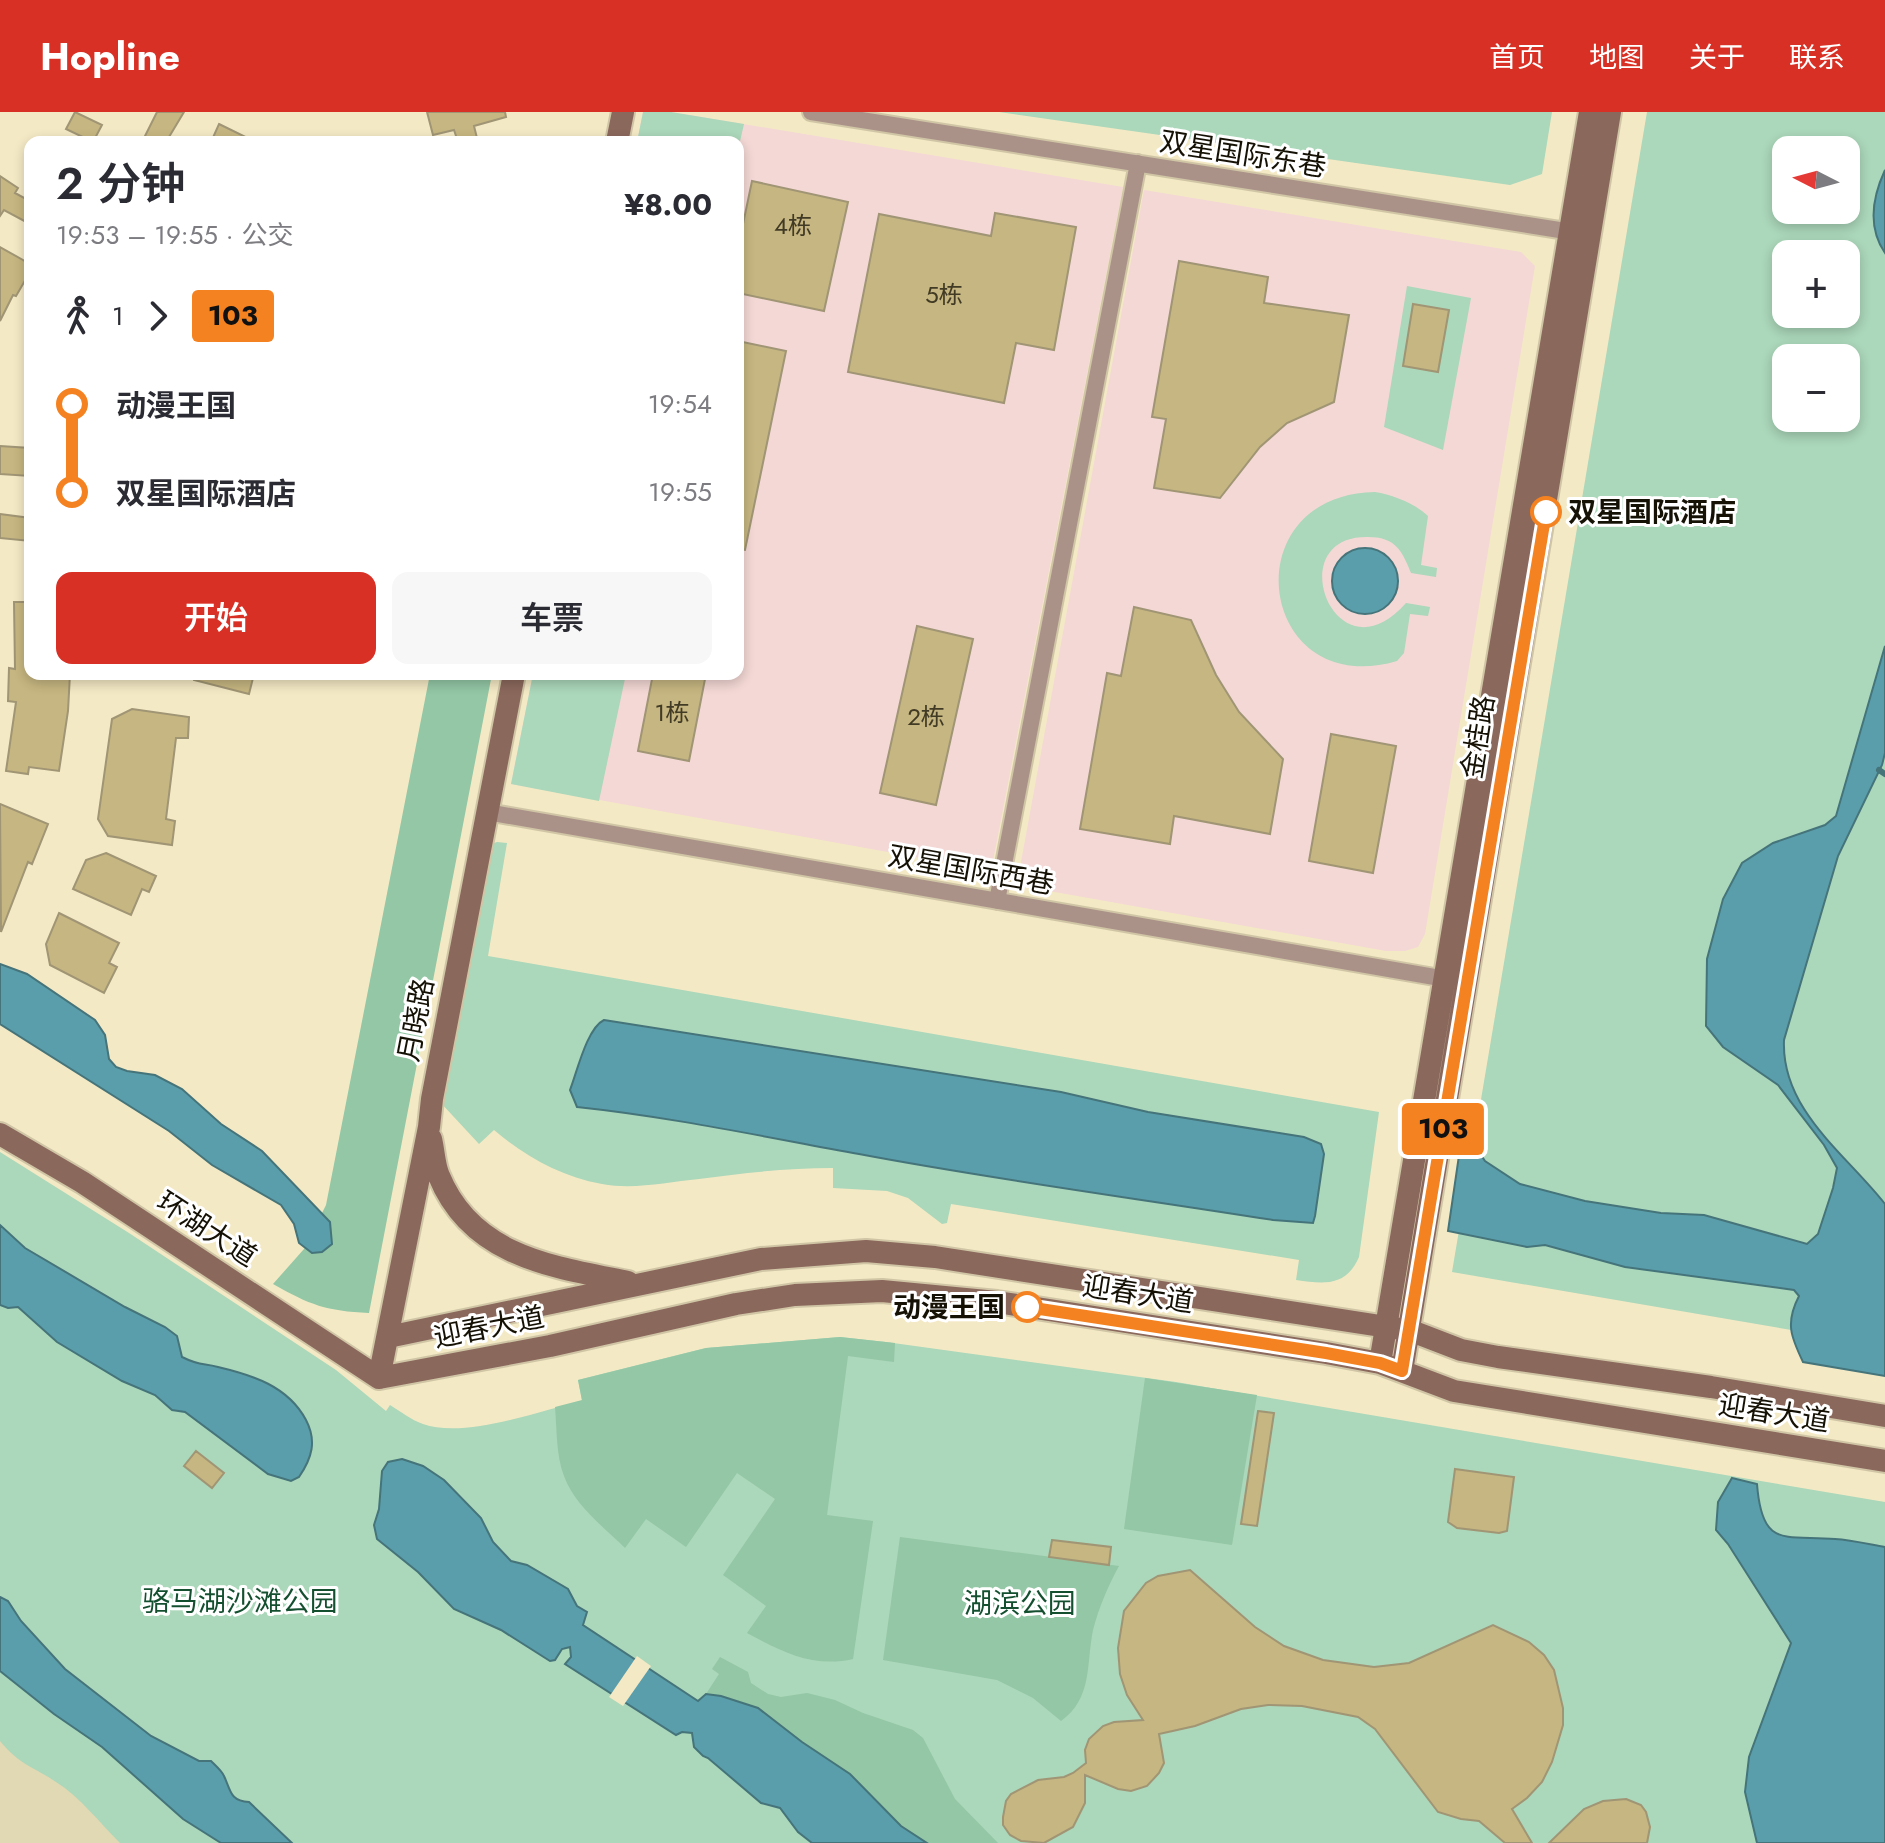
<!DOCTYPE html>
<html lang="zh">
<meta charset="utf-8">
<style>
body{margin:0;font-family:Jost,"Noto Sans SC",sans-serif;background:#f7f7f7;color:#2b2b33;height:100vh;display:flex;flex-direction:column;font-size:30px;white-space:nowrap}
*{box-sizing:border-box;margin:0}
p{font-size:26px;color:#7c7c81}
.icon{flex:none;width:44px;height:44px;fill:none;stroke:currentColor;stroke-width:2;stroke-linecap:round;stroke-linejoin:round}
.map{position:relative;flex:1;overflow:hidden}
.details{position:absolute;left:24px;top:24px;width:720px;height:544px;display:flex;flex-direction:column;background:#fff;border-radius:16px;box-shadow:0 4px 12px #0003}
.details>*{flex:none}
.badge{padding:0 16px;border-radius:6px;font-size:28px;line-height:52px}
.needle{width:52px;rotate:276deg}
.buttons{position:absolute;left:1772px;top:24px;display:grid;gap:16px}
.buttons a{display:grid;place-items:center;width:88px;height:88px;border-radius:16px;background:#fff;box-shadow:0 4px 12px #0003;font-size:40px}
.map>.badge{position:absolute;translate:-50% -50%;box-shadow:0 0 0 4px #fff}
.legs{display:flex;align-items:center;gap:12px;height:88px;padding:0 32px;font-size:26px}
.legs p{margin-inline-start:auto}
.summary{display:flex;align-items:center;justify-content:space-between;height:136px;padding:0 32px}
h1{font-size:44px;font-weight:600;line-height:60px}
.button{display:flex;gap:16px;margin-top:auto;padding:16px 32px}
.button a{flex:1;height:92px;border-radius:16px;background:#d93025;color:#fff;font-size:32px;font-weight:600;line-height:92px;text-align:center}
.button a+a{background:#f7f7f7;color:#2b2b33}
ul{padding:0 32px;list-style:none}
li{display:flex;align-items:center;gap:28px;height:88px;font-size:30px}
li i{display:grid;place-items:center;width:12px;height:100%;margin:0 10px;background:currentColor}
li i::after{content:'';width:20px;height:20px;margin:-10px;border:6px solid;border-radius:50%;background:#fff}
li p{margin-inline-start:auto}
li:first-child i{background:linear-gradient(#0000 50%,currentColor 0)}
li:last-child i{background:linear-gradient(currentColor 50%,#0000 0)}
header{display:flex;align-items:center;gap:48px;box-sizing:border-box;height:112px;padding:0 40px;background:#d93025;color:#fff}
header strong{font-size:38px}
nav{display:flex;gap:44px;margin-inline-start:auto;font-size:28px}
.map>svg:first-child{display:block}
.commercial{fill:#f3d8d5}
.green{fill:#abd7ba;fill-rule:evenodd}
.forest{fill:#93c7a5}
.sand{fill:#e1d8b4}
.water{fill:#5a9eac;stroke:#45747a;stroke-width:2}
.pier{fill:#f4e9c5}
.lines{fill:none;stroke-linecap:round;stroke-linejoin:round}
.stream{stroke:#45747a;stroke-width:6}
.building{fill:#c6b681;stroke:#a09574;stroke-width:2}
.street-casing{stroke:#d0c6a6;stroke-width:20}
.secondary-casing{stroke:#d0c6a6;stroke-width:26}
.street{stroke:#ab9289;stroke-width:16}
.secondary{stroke:#8b685c;stroke-width:22}
.line-1-casing{stroke:#fff;stroke-width:18}
.line-1{stroke:#f58220;stroke-width:12}
.stop-1-dot{fill:#fff;stroke:#f58220;stroke-width:4}
.labels{text-anchor:middle;dominant-baseline:central;stroke-width:6;stroke-linejoin:round;paint-order:stroke}
.number-label{font-size:24px;fill:#413a24}
.street-label{font-size:28px;fill:#151105;stroke:#fff}
.stop-label{font-size:28px;font-weight:bold;fill:#151105;stroke:#fff;text-anchor:start}
.park-label{font-size:28px;fill:#145030;stroke:#fff}
</style>
<header>
<strong>Hopline</strong>
<nav><a>首页</a><a>地图</a><a>关于</a><a>联系</a></nav>
</header>
<div class="map">
<svg width="1885" height="1731" viewBox="0 0 1885 1731">
<rect width="100%" height="100%" fill="#f4e9c5"/>
<path class="commercial" d="M643,0H671L1123,75L993,749L984,755L965,754L511,672L533,562H738V30H637Z
M1144,78L1521,140L1535,154L1425,822L1418,835L1405,839H1386L1038,777L1028,774L1019,761Z"/>
<path class="green" d="M643,0H671L744,12L738,38V30H637Z
M999,0H1552L1542,62L1510,73Z
M1647,0H1885V1234L1452,1160ZM1786,38H1846V98H1786ZM1786,142H1846V202H1786ZM1786,246H1846V306H1786Z
M1407,174L1471,186L1443,338L1384,315Z
M1375,380C1393,383 1414,391 1428,404L1421,453L1437,456L1436,465L1411,461C1402,438 1395,425 1368,425C1279,423 1335,572 1406,491L1430,495L1428,504L1410,502L1404,541L1397,549C1258,590 1230,383 1375,380Z
M533,562H626L599,689L511,672Z
M497,730L507,731L488,844L1379,1000L1359,1145C1346,1175 1324,1172 1296,1168L1299,1148L951,1092L947,1111L942,1112L908,1086L887,1079L833,1076V1056C788,1056 743,1061 699,1067C667,1070 634,1078 602,1072C560,1064 526,1045 494,1018L479,1032L440,990L491,732Z
M0,1040L129,1121L336,1258L386,1299L390,1293C400,1299 411,1308 423,1312C464,1327 539,1299 582,1289L578,1268L706,1236L840,1225L886,1230L1176,1270L1885,1390V1731H0Z"/>
<path class="forest" d="M430,562H492L369,1201C326,1199 310,1193 273,1172L304,1137L326,1093Z
M840,1225L895,1231L894,1250L848,1244L827,1403L873,1409L853,1547C813,1556 782,1540 747,1521L766,1494L723,1463L775,1387L737,1361L686,1435L646,1407L625,1436C604,1415 575,1394 564,1364C556,1343 557,1318 555,1295L582,1288L578,1268L706,1236Z
M1145,1266L1257,1283L1232,1433L1124,1417Z
M900,1425L1119,1454C1108,1474 1099,1495 1093,1518C1086,1552 1093,1586 1061,1609L1033,1586L997,1568L883,1548Z
M720,1545L748,1560L751,1571L768,1582L781,1585L807,1581L835,1588L863,1601L913,1618L923,1626L955,1687L998,1731H927L900,1714L850,1662L802,1630L758,1596L721,1584L706,1582L719,1562L712,1557Z"/>
<path class="sand" d="M0,1629C21,1654 31,1653 56,1670C80,1685 100,1711 120,1731H0Z"/>
<path class="water" d="M1885,58V141C1868,116 1872,86 1885,58Z
M1332 469a33 33 0 1 1 66 0a33 33 0 1 1-66 0Z
M1885,534V641L1882,653L1838,744L1784,928C1781,998 1846,1042 1885,1092V1264L1803,1250C1791,1225 1785,1211 1799,1184L1794,1178L1625,1155L1545,1133L1527,1135L1448,1119L1463,1016L1485,1049L1520,1072L1585,1089L1661,1101L1704,1103L1807,1132L1818,1122L1833,1076L1837,1056L1824,1033L1778,973L1723,935L1706,914L1707,847L1723,787L1742,751L1773,731L1825,713L1836,704Z
M0,852L27,862L95,908L105,923L109,947L116,955L127,959L155,963L182,977L221,1012L262,1039L330,1110L332,1132L322,1140L312,1141L299,1131L294,1112L281,1093L212,1053L169,1019L0,912Z
M604,908L1061,980L1148,1000L1304,1025L1321,1032L1324,1042L1315,1104L1313,1111L1273,1108C1135,1086 996,1068 859,1042C765,1025 672,1005 577,995L570,978C577,960 587,916 604,908Z
M0,1113L25,1136L125,1195L165,1215L177,1224L182,1245C200,1254 202,1251 218,1255C252,1263 288,1274 306,1308C317,1329 312,1346 299,1365L291,1369L268,1362L185,1300L172,1298L155,1283L122,1269L57,1230L18,1195L8,1196L0,1193Z
M402,1347L423,1354L444,1368L481,1406L493,1430L511,1449L527,1453L568,1477L577,1494L587,1500L583,1513L698,1589L706,1582L721,1584L758,1596L802,1630L850,1662L901,1714L927,1731H812L798,1720L780,1696L761,1691L708,1646L703,1644L694,1635L692,1621L682,1620L676,1623L565,1552L571,1545L570,1535L562,1537L555,1548L550,1549L501,1518L454,1497L418,1460L377,1427L374,1413L379,1397L382,1359L388,1350Z
M1732,1366L1757,1372C1762,1437 1784,1423 1835,1427C1851,1428 1868,1432 1885,1435V1731H1757L1745,1680L1749,1645L1791,1531L1728,1432L1716,1418L1718,1390Z
M0,1485L8,1489L21,1509L65,1557L151,1624L199,1649H211C216,1654 222,1659 224,1664C231,1679 230,1689 249,1690L292,1731H221L183,1707L102,1635L54,1602L0,1559Z"/>
<path class="pier" d="M637,1544L651,1554L623,1594L609,1585Z"/>
<g class="lines">
<path class="stream" d="M1879,658L1885,662"/>
</g>
<path class="building" d="M75,0L102,13L93,30L66,17Z
M157,0H184L166,30H142Z
M427,0H505L506,5L474,14L478,30H458L454,18L433,23Z
M219,12L256,30H211Z
M0,64L18,76L15,81L30,89V112L4,98L0,104Z
M752,69L848,90L824,199L738,181V136Z
M995,101L1076,115L1054,238L1016,231L1004,291L848,260L879,102L991,124Z
M0,135L30,152V160L16,184L13,183L0,209Z
M1179,149L1268,165L1264,191L1349,203L1334,290L1287,311L1260,335L1220,386L1154,376L1166,307L1152,305Z
M1413,192L1449,198L1438,260L1403,254Z
M738,229L786,239L745,438L738,437Z
M0,334L30,336V364L0,362Z
M0,402L30,406V429L0,426Z
M14,490H30V562H70L68,599L59,659L29,655L28,662L6,659L16,590L8,589L9,556L15,557Z
M1134,495L1191,508L1216,563L1239,600L1283,647L1270,722L1174,704L1170,732L1080,717L1107,561L1121,564Z
M917,514L973,527L936,693L880,681Z
M194,562H254L249,582L194,568Z
M653,562H706L689,649L638,639Z
M132,597L189,605L188,626H176L166,707L175,709L172,733L108,724L98,707L112,607Z
M1331,622L1396,634L1373,761L1309,749Z
M0,692L48,712L32,752L28,750L1,820Z
M106,741L156,764L149,780L142,777L131,803L73,777L86,748Z
M59,801L119,831L109,851L117,855L104,881L50,853L46,832Z
M1258,1299L1274,1301L1257,1414L1241,1412Z
M196,1339L224,1361L212,1376L184,1354Z
M1455,1357L1514,1365L1507,1419L1499,1421L1457,1416L1448,1410Z
M1052,1428L1111,1435L1109,1453L1049,1445Z
M1190,1458L1255,1515L1284,1534L1323,1548L1374,1555L1409,1551L1493,1513L1529,1530L1544,1543L1554,1558L1563,1596V1613L1552,1650L1542,1670L1527,1686L1512,1697L1532,1731H1505L1479,1709L1461,1707L1438,1700L1375,1617L1358,1605L1302,1594L1268,1593L1241,1597L1195,1614L1159,1622L1164,1651L1159,1661L1147,1674L1131,1679L1118,1677L1085,1663V1691L1073,1715L1044,1731L1021,1729L1010,1723L1003,1713V1705L1006,1689L1011,1682L1038,1668L1064,1665L1073,1661L1086,1651L1085,1638L1089,1627L1103,1614L1114,1610L1143,1608L1127,1583L1120,1562L1118,1536L1124,1499L1146,1471L1158,1464Z
M1626,1687L1641,1693L1646,1700L1650,1715L1647,1731H1549L1584,1697L1603,1689Z"/>
<g class="lines">
<g class="street-casing">
<path id="street" d="M811,0L1572,120
M487,700L1446,867
M997,789L1138,51"/>
</g>
<g class="secondary-casing">
<path id="secondary" d="M617,30L623,0
M0,1022L82,1070L379,1266
M431,1027C434,1039 434,1053 439,1064C472,1145 554,1155 628,1170
M388,1225L761,1147L866,1139L935,1145L1387,1215L1409,1218L1461,1238L1498,1245L1711,1275L1885,1304
M1380,1251L1590,0
M1402,1259L1610,0
M379,1266L550,1234L736,1192L795,1183L882,1179L997,1190L1326,1241L1380,1251L1454,1279L1885,1349
M379,1266L429,1015L432,987L514,562"/>
</g>
<use href="#street" class="street"/>
<use href="#secondary" class="secondary"/>
</g>
<g class="lines">
<g class="line-1-casing">
<path id="line-1" d="M1027,1195L1326,1241L1380,1251L1402,1259L1546,400"/>
</g>
<use href="#line-1" class="line-1"/>
</g>
<g class="stop-1-dot">
<circle cx="1546" cy="400" r="14"/>
<circle cx="1027" cy="1195" r="14"/>
</g>
<g class="labels">
<g class="number-label">
<text x="793" y="113">4栋</text>
<text x="944" y="182">5栋</text>
<text x="672" y="600">1栋</text>
<text x="926" y="604">2栋</text>
</g>
<g class="street-label">
<text transform="translate(1243 42) rotate(9)">双星国际东巷</text>
<text transform="translate(1478 625) rotate(-81)">金桂路</text>
<text transform="translate(971 758) rotate(10)">双星国际西巷</text>
<text transform="translate(416 908) rotate(-79)">月晓路</text>
<text transform="translate(207 1117) rotate(33)">环湖大道</text>
<text transform="translate(1138 1182) rotate(9)">迎春大道</text>
<text transform="translate(489 1215) rotate(-11)">迎春大道</text>
<text transform="translate(1774 1301) rotate(9)">迎春大道</text>
</g>
<g class="stop-label">
<text x="1568" y="400">双星国际酒店</text>
<text x="1005" y="1195" text-anchor="end">动漫王国</text>
</g>
<g class="park-label">
<text x="240" y="1489">骆马湖沙滩公园</text>
<text x="1020" y="1491">湖滨公园</text>
</g>
</g>
</svg>
<div class="buttons">
<a><svg class="needle" viewBox="-14 -14 28 28"><path d="M0-13l5 13h-10z" fill="#e53935"/><path d="M0 13l5-13h-10z" fill="#7c7c81"/></svg></a>
<a>+</a>
<a>−</a>
</div>
<b class="badge" style="left:1443px;top:1017px;background:#f58220;color:#111">103</b>
<section class="details">
<div class="summary"><div><h1>2 分钟</h1><p>19:53 – 19:55 · 公交</p></div><b>¥8.00</b></div>
<div class="legs"><svg class="icon" aria-label="walk" viewBox="0 0 24 24"><circle cx="13" cy="4" r="2"/><path d="M13 8l-2 6 4 7M11 14l-3 7M7 12l3-4h3l4 4"/></svg>1<svg class="icon" aria-label="forward" viewBox="0 0 24 24"><path d="M9 5l7 7-7 7"/></svg><b class="badge" style="background:#f58220;color:#111">103</b></div>
<ul>
<li><i style="color:#f58220"></i><b>动漫王国</b><p>19:54</p></li>
<li><i style="color:#f58220"></i><b>双星国际酒店</b><p>19:55</p></li>
</ul>
<div class="button"><a>开始</a><a>车票</a></div>
</section>
</div>
